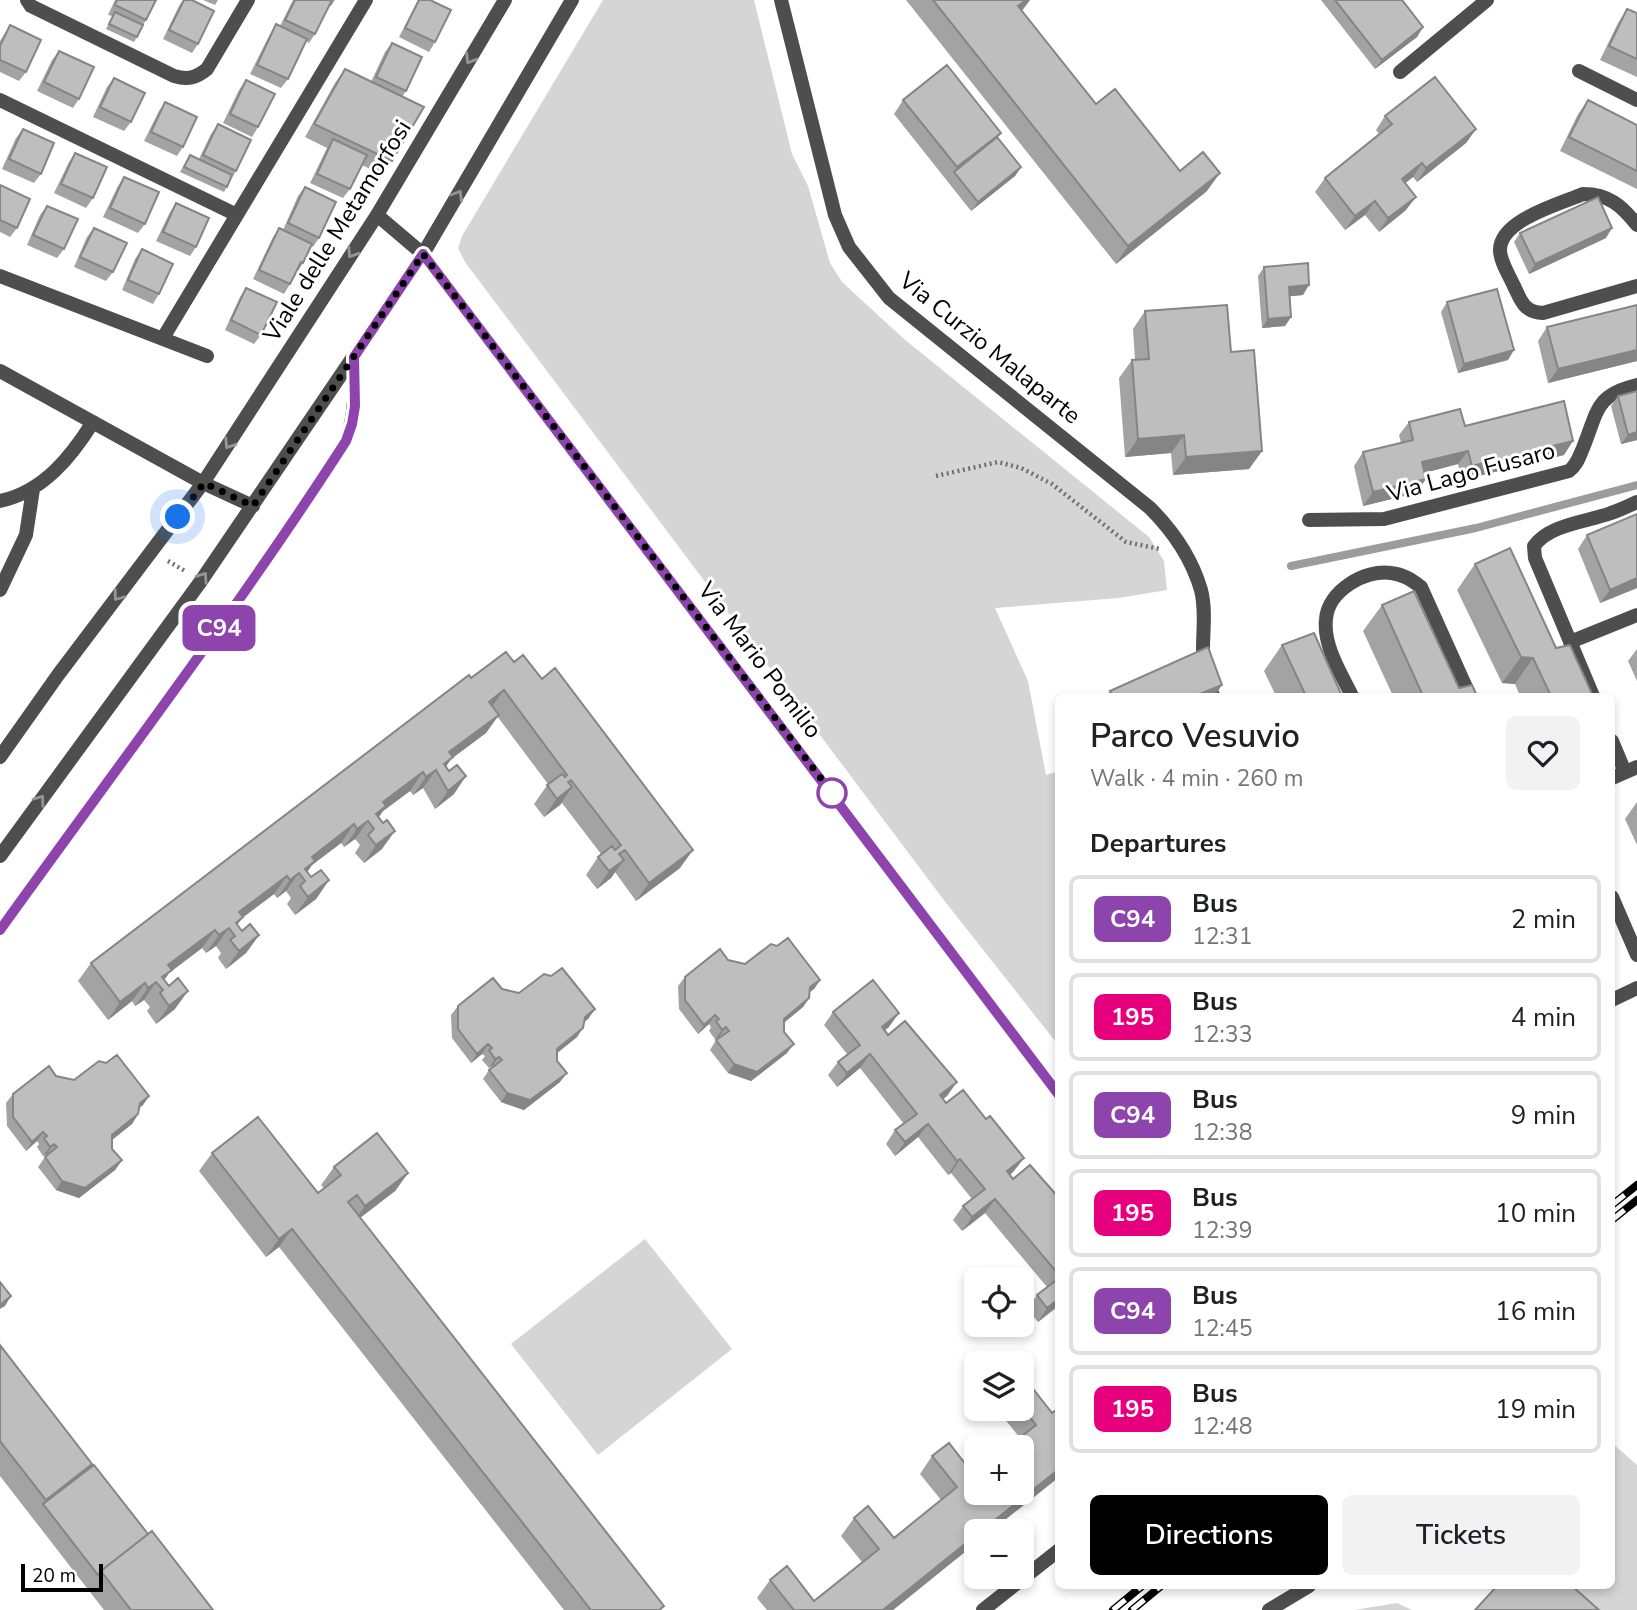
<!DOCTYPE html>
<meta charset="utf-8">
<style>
body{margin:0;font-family:"Nunito Sans",sans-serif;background:#f2f2f2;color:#202124;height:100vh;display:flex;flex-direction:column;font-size:26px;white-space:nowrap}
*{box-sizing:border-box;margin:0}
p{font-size:23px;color:#757577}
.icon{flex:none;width:38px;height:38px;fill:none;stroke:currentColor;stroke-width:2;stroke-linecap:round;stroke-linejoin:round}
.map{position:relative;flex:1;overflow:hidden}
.drawer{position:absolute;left:1055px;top:693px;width:560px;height:896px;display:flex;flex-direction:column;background:#fff;border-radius:10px;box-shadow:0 4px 10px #0003}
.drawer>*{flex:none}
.badge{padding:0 14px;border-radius:10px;font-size:24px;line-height:46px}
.buttons{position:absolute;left:964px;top:1267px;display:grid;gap:14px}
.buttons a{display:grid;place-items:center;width:70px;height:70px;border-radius:10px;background:#fff;box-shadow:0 4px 10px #0003;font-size:35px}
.scale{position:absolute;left:21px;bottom:18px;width:82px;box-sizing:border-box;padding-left:7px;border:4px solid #000;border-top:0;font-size:19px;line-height:24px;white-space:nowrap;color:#000;-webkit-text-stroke:5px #fff;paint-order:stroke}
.you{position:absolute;width:35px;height:35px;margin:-18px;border:5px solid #fff;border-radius:50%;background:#1a73e8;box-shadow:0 0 0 10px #1a73e833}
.map>.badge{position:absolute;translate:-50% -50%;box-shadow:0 0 0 4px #fff}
h2{padding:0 35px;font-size:26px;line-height:63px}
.round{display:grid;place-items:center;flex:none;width:74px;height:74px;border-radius:10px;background:#f2f2f2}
.summary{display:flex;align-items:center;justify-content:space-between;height:119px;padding:0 35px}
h1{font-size:33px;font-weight:600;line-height:52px}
.cta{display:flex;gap:14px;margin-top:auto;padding:14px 35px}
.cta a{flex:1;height:80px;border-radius:10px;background:#000;color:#fff;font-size:28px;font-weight:600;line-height:80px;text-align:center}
.cta a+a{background:#f2f2f2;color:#202124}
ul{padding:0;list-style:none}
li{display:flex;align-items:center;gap:21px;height:88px;margin:0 14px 10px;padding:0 21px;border:4px solid #e0e0e0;border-radius:10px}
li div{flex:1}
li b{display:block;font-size:26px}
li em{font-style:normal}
li .badge{min-width:77px;font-weight:700;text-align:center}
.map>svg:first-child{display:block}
.green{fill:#d5d5d5}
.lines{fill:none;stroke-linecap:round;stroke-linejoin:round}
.stream{stroke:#9c9c9c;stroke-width:8}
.path{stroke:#707070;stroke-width:4.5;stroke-dasharray:2 3.5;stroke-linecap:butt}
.service{stroke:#4e4e4e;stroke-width:14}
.minor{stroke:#4e4e4e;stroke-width:14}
.tertiary{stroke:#4e4e4e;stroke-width:14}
.rail-casing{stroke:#000;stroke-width:8}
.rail{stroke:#fff;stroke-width:5;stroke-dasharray:16;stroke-linecap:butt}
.wall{fill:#a3a3a3}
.shaded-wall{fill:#858585}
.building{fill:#bebebe;stroke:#858585;stroke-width:2}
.oneway{stroke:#959595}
.line-casing{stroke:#fff;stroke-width:16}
.line{stroke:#8e44ad;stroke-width:10}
.walk{stroke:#000;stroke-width:7;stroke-dasharray:0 12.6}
.stop-dot{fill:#fff;stroke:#8e44ad;stroke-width:3.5}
.labels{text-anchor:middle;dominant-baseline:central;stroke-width:6;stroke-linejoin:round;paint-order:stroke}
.street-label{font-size:24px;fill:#000;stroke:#fff}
</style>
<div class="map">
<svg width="1637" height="1610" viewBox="0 0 1637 1610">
<rect width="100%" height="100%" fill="#fff"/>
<path class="green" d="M603,0H754L792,154L808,186L830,263L842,282L904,339L1149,537L1164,561L1167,590L1119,598L995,608L1028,681L1046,775L1059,771V1046L943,899L465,262L458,248L462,236Z
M645,1239L732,1349L598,1455L511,1344Z
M1612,1443L1637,1465V1610H1586L1558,1586H1612Z
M1397,1603L1412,1610H1354Z"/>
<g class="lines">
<path class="stream" d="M1291,566L1476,528L1637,485"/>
<path class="path" d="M936,476L998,462L1021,468L1052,484L1126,542L1160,549
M168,561L185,571"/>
<path class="service" d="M1579,71L1637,100
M1400,72L1487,0
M1309,520L1384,519L1569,471C1577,465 1579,457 1583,448C1598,411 1595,395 1637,385
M1570,642L1637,615
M1352,696C1341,673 1323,646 1326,619C1328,591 1365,569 1391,573C1403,574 1412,580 1421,587L1470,696
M1593,696L1535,558L1534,546C1550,524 1587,522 1611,513C1620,510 1628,506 1637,502
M1612,741L1625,772
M1612,897L1637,955
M1612,1000L1637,988
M1269,1610L1309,1586"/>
<path class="minor" d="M27,0L31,6L174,76C188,80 196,78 207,69L248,0
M781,0L835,215L849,247L889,298L1150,508C1172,530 1192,559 1201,590C1206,609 1203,630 1203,649C1203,665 1208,682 1213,696
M0,100L237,215
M1637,225C1622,206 1609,194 1583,194C1560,204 1500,220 1500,250C1500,261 1509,275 1514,286C1521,301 1524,312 1543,313L1637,286
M423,254L1059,1095
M0,276L207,356
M163,338L366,0
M0,371L203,483
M0,501C43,492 71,457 93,422
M0,590L26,535L33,489
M1612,778L1637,767
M0,929C117,768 238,609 346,441C356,413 355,386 354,357
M983,1610L1059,1550"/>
<path class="tertiary" d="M377,215L423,254
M203,483L253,506
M0,757L58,675L203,483L377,215L505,0
M0,856L201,581L423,254L572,0"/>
<g class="rail-casing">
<path id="rail" d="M1612,1205L1637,1185
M1612,1220L1637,1200
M1113,1610L1142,1586
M1132,1610L1161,1586"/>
</g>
<use href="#rail" class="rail"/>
</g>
<path class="wall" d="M115,0H156L146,20L134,42L106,29L112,16L108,15Z
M183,0H192L198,44L192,53L163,39L179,6Z
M203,0H218L215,5Z
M293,0H335L331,6L329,5L315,34L309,43L306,41L288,79L281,88L250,74L270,34L276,24L280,26Z
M418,0H430L435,42L429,52L399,37Z
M906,0H1030L1022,11L1096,104L1180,171L1207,191L1116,264Z
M1321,0H1402L1423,27L1417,37L1375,69Z
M1627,9L1637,13V77L1600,60L1618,23Z
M10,25L26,72L19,81L0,72V41Z
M392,43L406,91L402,97L392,161L382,175L362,165L350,189L343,198L310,183L327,148L305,137L335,83L345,69L371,82L385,52Z
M59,51L79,99L73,108L37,91L52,60Z
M114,78L131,122L124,131L93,117L107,87Z
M246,80L258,127L252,137L223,123L239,90Z
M903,100L997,137L1021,167L1015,176L971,211L894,114Z
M1588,100L1637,125V189L1560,151L1578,114Z
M165,102L183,147L177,156L144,141L159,111Z
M1385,116L1476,129L1466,143L1417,182L1413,177L1405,183L1406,210L1379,232L1365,215L1345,230L1315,192L1325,178L1379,134L1376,130Z
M218,124L236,171L224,192L180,172L190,155L199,159L211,134Z
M23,129L41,174L34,183L2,169L16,138Z
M75,153L93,198L86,208L54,193L69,162Z
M124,177L145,224L138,233L103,217L118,186Z
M0,185L17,228L10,237L0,232Z
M305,187L319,238L313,247L311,246L303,263L284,294L253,279L273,237L279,228L283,230L298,196Z
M176,203L196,247L190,256L156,241L170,212Z
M47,206L64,249L57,258L27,245L40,215Z
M94,228L113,272L106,281L74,267L87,237Z
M1520,233L1606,238L1529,274L1514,242Z
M142,249L159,294L153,304L122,290L135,259Z
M1264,267L1303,295L1290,296L1291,317L1285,326L1262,328L1258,276Z
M246,288L261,335L254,344L225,330L240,297Z
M1447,302L1508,360L1458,373L1441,312Z
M1637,305V361L1548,383L1538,341L1547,327Z
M1145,311L1231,352L1262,451L1249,469L1173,475L1171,453L1125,457L1119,378L1132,360H1135L1133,329Z
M1618,396L1637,440L1621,444L1611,406Z
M1409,422L1465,426L1564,455L1462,480L1458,464L1424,473L1416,493L1363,506L1354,466L1363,452L1401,443L1399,435Z
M1587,535L1637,588L1600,603L1578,549Z
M1475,564L1556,648L1593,696H1520L1515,684L1502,683L1457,590Z
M1382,605L1459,688L1477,696H1393L1363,631Z
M1282,645L1342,696H1276L1264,671Z
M1637,649V681L1628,661Z
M506,652L680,868L636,901L615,872L611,878L597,889L586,875L598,857L601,854L562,803L560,805L544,817L534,804L548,784L497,716L486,733L451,759L446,767L454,794L435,809L423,788L413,795L410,791L383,811L379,817L382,849L364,863L355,853L360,845L355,839L344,847L341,843L312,865L307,872L311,877L329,880L316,899L295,915L287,904L291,898L286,891L277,898L274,894L242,918L237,925L242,931L259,935L246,953L226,969L218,958L221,953L216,946L206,953L202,948L169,973L164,980L175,1009L156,1024L147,1011L150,1007L144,1000L135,1006L132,1001L108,1020L78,981L91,963Z
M1222,685L1214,696H1106L1110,691Z
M1637,802V845L1625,819Z
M728,960L820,980L814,989L810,992L809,998L803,1007L784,1023L787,1053L751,1081L728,1073L710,1050L716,1040L720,1038L719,1037L715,1039L709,1031L711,1027L709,1024L698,1034L679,1009L678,986L685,977Z
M502,989L595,1009L588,1019L584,1022L577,1037L557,1053L560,1082L524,1110L501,1102L483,1079L489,1070L493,1067L492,1066L489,1068L482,1060L485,1056L482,1054L471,1063L452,1038L451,1015L458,1006Z
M833,1012L889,1027L885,1030L947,1096L943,1099L946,1103L1014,1171L1010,1175L1013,1179L1059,1198V1306L1038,1322L1027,1309L1037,1295L1047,1287L985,1213L962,1231L953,1220L963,1206L972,1199L951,1173L948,1175L918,1137L895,1156L886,1144L895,1130L904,1124L860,1068L837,1087L828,1075L838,1062L847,1054L824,1025Z
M56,1076L149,1096L143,1105L139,1108L138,1114L132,1124L112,1139V1149L122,1160L115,1170L79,1198L56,1190L38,1167L45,1157L48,1154H47L43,1156L37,1147L39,1144L37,1141L26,1151L7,1126L6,1103L13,1094Z
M212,1153L318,1193L324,1188L321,1185L334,1167L408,1173L395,1191L360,1218L664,1606L661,1610H564L279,1247L266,1257L199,1171Z
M0,1345L89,1468L213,1610H104L0,1476Z
M1022,1386L1052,1413L1059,1408V1477L991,1531H976V1543L893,1610H767L757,1598L770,1580L814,1601L862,1562L841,1536L854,1518L894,1538L941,1500L920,1474L932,1456L974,1475L1020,1438L999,1412L1002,1409H1022Z"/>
<path class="shaded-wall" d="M1026,0H1030L1022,10L1005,24L1018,6Z
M1423,27L1417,37L1375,69L1382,60Z
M1476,129L1466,143L1417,182L1426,168Z
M1001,133L991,147L954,172L957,167Z
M1422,163L1413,177L1393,193L1402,179Z
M1021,167L1015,176L971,211L978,202Z
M1220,173L1207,191L1116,264L1128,246Z
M1416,197L1406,210L1379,232L1388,218Z
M1375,201L1365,215L1345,230L1355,216Z
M1612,228L1606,238L1529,274L1535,264Z
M1309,285L1303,295L1283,297L1289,287Z
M1291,317L1285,326L1262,328L1268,319Z
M1514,350L1508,360L1458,373L1464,364Z
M1637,350V361L1548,383L1558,369Z
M1637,432V440L1621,444L1628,435Z
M1184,435L1171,453L1125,457L1138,439Z
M1573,441L1564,455L1462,480L1472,466Z
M1262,451L1249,469L1173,475L1186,457Z
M1468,451L1458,464L1412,476L1422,462Z
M1426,479L1416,493L1363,506L1373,492Z
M1637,578V588L1600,603L1610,590Z
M1521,657L1533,658L1515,684L1502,683Z
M1222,685L1214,696H1195Z
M504,690L491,708L489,702Z
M499,715L486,733L451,759L439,776L449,752Z
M436,770L423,788L413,795L426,777Z
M423,772L410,791L383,811L374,824L370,823L383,802Z
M466,776L454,794L435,809L448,791Z
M571,780L558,798L572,787L560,805L544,817L568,782Z
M368,821L355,839L344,847L357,829Z
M354,824L341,843L312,865L303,878L300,875L312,857Z
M395,831L382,849L364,863L376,845Z
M693,850L680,868L636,901L649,883Z
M624,860L611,878L597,889L609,871Z
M299,873L286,891L277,898L290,880Z
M287,876L274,894L242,918L232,932L235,923L228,929L216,946L206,953L219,935L239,912Z
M329,880L316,899L295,915L308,897Z
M215,930L202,948L169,973L160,986V980L156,983L168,965Z
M259,935L246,953L226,969L239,951Z
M820,980L814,989L804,996L810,987Z
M156,982L144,1000L135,1006L148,988Z
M145,983L132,1001L108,1020L120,1002Z
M188,991L175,1009L156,1024L169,1006Z
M809,998L803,1007L777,1028L784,1019Z
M595,1009L588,1019L578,1026L585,1017Z
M899,1013L889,1027L872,1040L882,1027Z
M715,1015L709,1024L698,1034L704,1025Z
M726,1027L719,1037L715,1039L722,1030Z
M583,1028L577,1037L551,1058L557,1049Z
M488,1044L482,1054L471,1063L477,1054Z
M794,1044L787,1053L751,1081L728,1073L734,1064Z
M870,1054L860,1068L837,1087L847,1073Z
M499,1057L492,1066L489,1068L495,1059Z
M567,1073L560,1082L524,1110L501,1102L507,1093Z
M957,1082L947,1096L930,1109L940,1095Z
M149,1096L143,1105L133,1113L140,1103Z
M138,1114L132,1124L106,1145L112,1135Z
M928,1124L918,1137L895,1156L905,1142Z
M43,1132L37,1141L26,1151L32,1142Z
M54,1144L47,1154L43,1156L50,1147Z
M1024,1158L1014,1171L998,1185L1007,1171Z
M960,1159L951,1173L948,1175L957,1161Z
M122,1160L115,1170L79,1198L56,1190L62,1181Z
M408,1173L395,1191L352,1224L365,1206Z
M995,1199L985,1213L962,1231L972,1217Z
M292,1229L279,1247L266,1257L279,1239Z
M11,1296L5,1306L0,1309V1305Z
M1059,1299V1304L1038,1322L1047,1308Z
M92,1464L80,1482L43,1504L46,1500Z
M1059,1469V1477L991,1531H981Z
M976,1535V1543L893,1610H883Z"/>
<path class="building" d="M117,0H156L146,20L115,5Z
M184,0H192L214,11L198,44L169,30Z
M295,0H332L315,34L285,20Z
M419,0H430L451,10L435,42L405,28Z
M933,0H1026L1018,6L1096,104L1115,89L1180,171L1203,152L1220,173L1128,246Z
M1335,0H1402L1423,27L1382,60Z
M1627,9L1637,13V59L1609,46Z
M115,12L143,25L137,37L109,24Z
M276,24L307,39L288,79L257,65Z
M10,25L41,40L26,72L0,60V46Z
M392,43L422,57L406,91L376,77Z
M59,51L94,67L79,99L44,82Z
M947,65L1001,133L957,167L903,100Z
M345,69L424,107L392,161L314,124Z
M1435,77L1476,129L1426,168L1422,163L1402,179L1416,197L1388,218L1375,201L1355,216L1325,178L1392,124L1385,116Z
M114,78L145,93L131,122L100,107Z
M246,80L275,94L258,127L230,114Z
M1588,100L1637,125V171L1569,137Z
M165,102L197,117L183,147L151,132Z
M218,124L251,140L236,171L203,155Z
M23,129L54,143L41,174L9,159Z
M997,137L1021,167L978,202L954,172Z
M333,139L367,155L350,189L317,174Z
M75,153L107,167L93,198L61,184Z
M190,155L232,175L227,187L184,167Z
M124,177L159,192L145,224L110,208Z
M0,185L30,199L17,228L0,220Z
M305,187L336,202L319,238L288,223Z
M1598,197L1612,228L1535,264L1520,233Z
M176,203L209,218L196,247L163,232Z
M47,206L78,219L64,249L33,235Z
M94,228L127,243L113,272L80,257Z
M279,228L312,244L303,263L301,262L290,284L259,270Z
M142,249L173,264L159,294L128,280Z
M1308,263L1309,285L1289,287L1291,317L1268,319L1264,267Z
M246,288L277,302L261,335L231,320Z
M1497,289L1514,350L1464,364L1447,302Z
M1227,305L1231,352L1254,350L1262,451L1186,457L1184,435L1138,439L1132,360L1149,359L1145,311Z
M1637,305V350L1558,369L1547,327Z
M1637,391V432L1628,435L1618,396Z
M1564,401L1573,441L1472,466L1468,451L1422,462L1426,479L1373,492L1363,452L1413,440L1409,422L1460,409L1465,426Z
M1637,514V578L1610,590L1587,535Z
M1510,548L1556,648L1570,645L1593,696H1551L1533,658L1521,657L1475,564Z
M1414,591L1459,688L1472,685L1477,696H1423L1382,605Z
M1314,633L1342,696H1306L1282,645Z
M1208,647L1222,685L1195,696H1113L1110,691Z
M506,652L514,662L523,655L542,679L555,668L693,850L649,883L625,850L619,854L624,860L609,871L598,857L612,846L615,850L621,845L571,780L568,782L572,787L557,799L547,785L562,774L565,777L567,775L504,690L489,702L499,715L449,752L453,757L444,764L449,771L457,765L466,776L448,791L436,770L426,777L423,772L383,802L386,806L376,814L383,823L387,820L395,831L376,845L368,835L374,829L368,821L357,829L354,824L312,857L315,861L305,869L311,877L321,870L329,880L308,897L300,886L305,881L299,873L290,880L287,876L239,912L243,917L236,923L242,931L250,924L259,935L239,951L230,940L235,936L229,928L219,935L215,930L168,965L172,970L162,977L169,986L178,978L188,991L169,1006L160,993L163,990L156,982L148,988L145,983L120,1002L91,963L469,675L471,678Z
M788,938L820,980L810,987L809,998L784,1019V1032L794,1044L757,1072L734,1064L716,1040L729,1031L726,1027L722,1030L716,1021L719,1019L715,1015L704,1025L685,1000V977L720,949L728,960L745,964L771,944L777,946Z
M562,968L595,1009L585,1017L583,1028L557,1049V1061L567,1073L530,1100L507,1093L489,1070L502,1060L499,1057L495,1059L489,1050L492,1048L488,1044L477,1054L458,1029V1006L493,978L502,989L519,993L544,974L551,976Z
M873,980L899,1013L882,1027L888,1035L905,1021L957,1082L940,1095L946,1103L963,1090L986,1119L990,1116L1024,1158L1007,1171L1013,1179L1030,1165L1059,1198V1275L995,1199L972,1217L963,1206L985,1189L960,1159L957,1161L928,1124L905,1142L895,1130L917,1114L870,1054L847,1073L838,1062L860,1045L833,1012Z
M117,1055L149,1096L140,1103L138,1114L112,1135V1149L122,1160L85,1188L62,1181L45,1157L57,1147L54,1144L50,1147L44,1138L47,1136L43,1132L32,1142L13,1117V1094L49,1066L56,1076L74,1080L99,1061L106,1063Z
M258,1117L318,1193L341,1175L334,1167L377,1133L408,1173L365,1206L357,1195L348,1202L664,1606L659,1610H591L292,1229L279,1239L212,1153Z
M1059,1278V1299L1047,1308L1037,1295Z
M0,1282L11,1296L0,1305Z
M0,1345L92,1464L46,1500L0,1441Z
M1027,1381L1052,1413L1059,1408V1469L981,1531H976V1535L883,1610H794L770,1580L787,1566L814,1601L879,1549L854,1518L868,1506L894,1538L957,1487L932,1456L949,1443L974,1475L976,1473V1493H1022V1447H1008L1036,1425L1022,1407V1386Z
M94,1465L148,1534L101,1571L98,1575L43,1504Z
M152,1531L213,1610H131L101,1571Z
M1497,1586H1572L1599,1610H1475Z"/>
<defs><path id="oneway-chevron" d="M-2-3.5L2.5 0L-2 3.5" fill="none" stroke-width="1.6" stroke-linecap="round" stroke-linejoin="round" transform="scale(1.75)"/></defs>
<g class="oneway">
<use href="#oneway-chevron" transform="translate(470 59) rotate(121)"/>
<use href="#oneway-chevron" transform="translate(458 195) rotate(-60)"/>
<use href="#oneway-chevron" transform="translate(352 253) rotate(123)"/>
<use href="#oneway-chevron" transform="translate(229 444) rotate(123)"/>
<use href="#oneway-chevron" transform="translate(203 577) rotate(-55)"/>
<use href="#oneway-chevron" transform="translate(118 596) rotate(127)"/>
<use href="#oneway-chevron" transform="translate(40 800) rotate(-54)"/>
</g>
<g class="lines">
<g class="line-casing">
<path id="line" d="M0,930C117,767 238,609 346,441L352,424L355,406L354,357L423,254L1059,1095"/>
</g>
<use href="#line" class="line"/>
<path class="walk" d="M178,517L204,483L253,506L423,254L832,793"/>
</g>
<circle class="stop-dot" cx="832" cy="793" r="14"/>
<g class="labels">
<g class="street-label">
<text transform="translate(337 231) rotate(-58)">Viale delle Metamorfosi</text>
<text transform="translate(990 348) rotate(39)">Via Curzio Malaparte</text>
<text transform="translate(1471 472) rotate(-15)">Via Lago Fusaro</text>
<text transform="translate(760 660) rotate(53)">Via Mario Pomilio</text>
</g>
</g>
</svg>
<div class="buttons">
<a><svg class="icon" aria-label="locate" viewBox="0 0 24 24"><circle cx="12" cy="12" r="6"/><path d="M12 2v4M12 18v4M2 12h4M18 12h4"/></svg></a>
<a><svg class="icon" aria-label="layers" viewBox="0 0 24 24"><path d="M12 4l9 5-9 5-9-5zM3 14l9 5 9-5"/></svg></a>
<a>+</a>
<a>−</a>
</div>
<div class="scale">20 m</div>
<div class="you" style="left:178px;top:517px"></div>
<b class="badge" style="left:219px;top:628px;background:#8e44ad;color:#fff">C94</b>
<section class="drawer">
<div class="summary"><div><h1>Parco Vesuvio</h1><p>Walk · 4 min · 260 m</p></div><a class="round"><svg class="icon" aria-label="heart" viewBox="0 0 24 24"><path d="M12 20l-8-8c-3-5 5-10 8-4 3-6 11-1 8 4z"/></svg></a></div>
<h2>Departures</h2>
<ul>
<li><span class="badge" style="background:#8e44ad;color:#fff">C94</span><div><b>Bus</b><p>12:31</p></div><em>2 min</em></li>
<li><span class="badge" style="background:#e6007e;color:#fff">195</span><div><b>Bus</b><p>12:33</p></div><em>4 min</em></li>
<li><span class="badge" style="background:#8e44ad;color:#fff">C94</span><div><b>Bus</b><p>12:38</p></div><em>9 min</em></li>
<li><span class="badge" style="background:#e6007e;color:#fff">195</span><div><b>Bus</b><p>12:39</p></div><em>10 min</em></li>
<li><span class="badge" style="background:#8e44ad;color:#fff">C94</span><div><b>Bus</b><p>12:45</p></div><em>16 min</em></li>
<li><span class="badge" style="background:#e6007e;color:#fff">195</span><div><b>Bus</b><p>12:48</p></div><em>19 min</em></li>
</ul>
<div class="cta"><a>Directions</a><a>Tickets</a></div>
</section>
</div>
